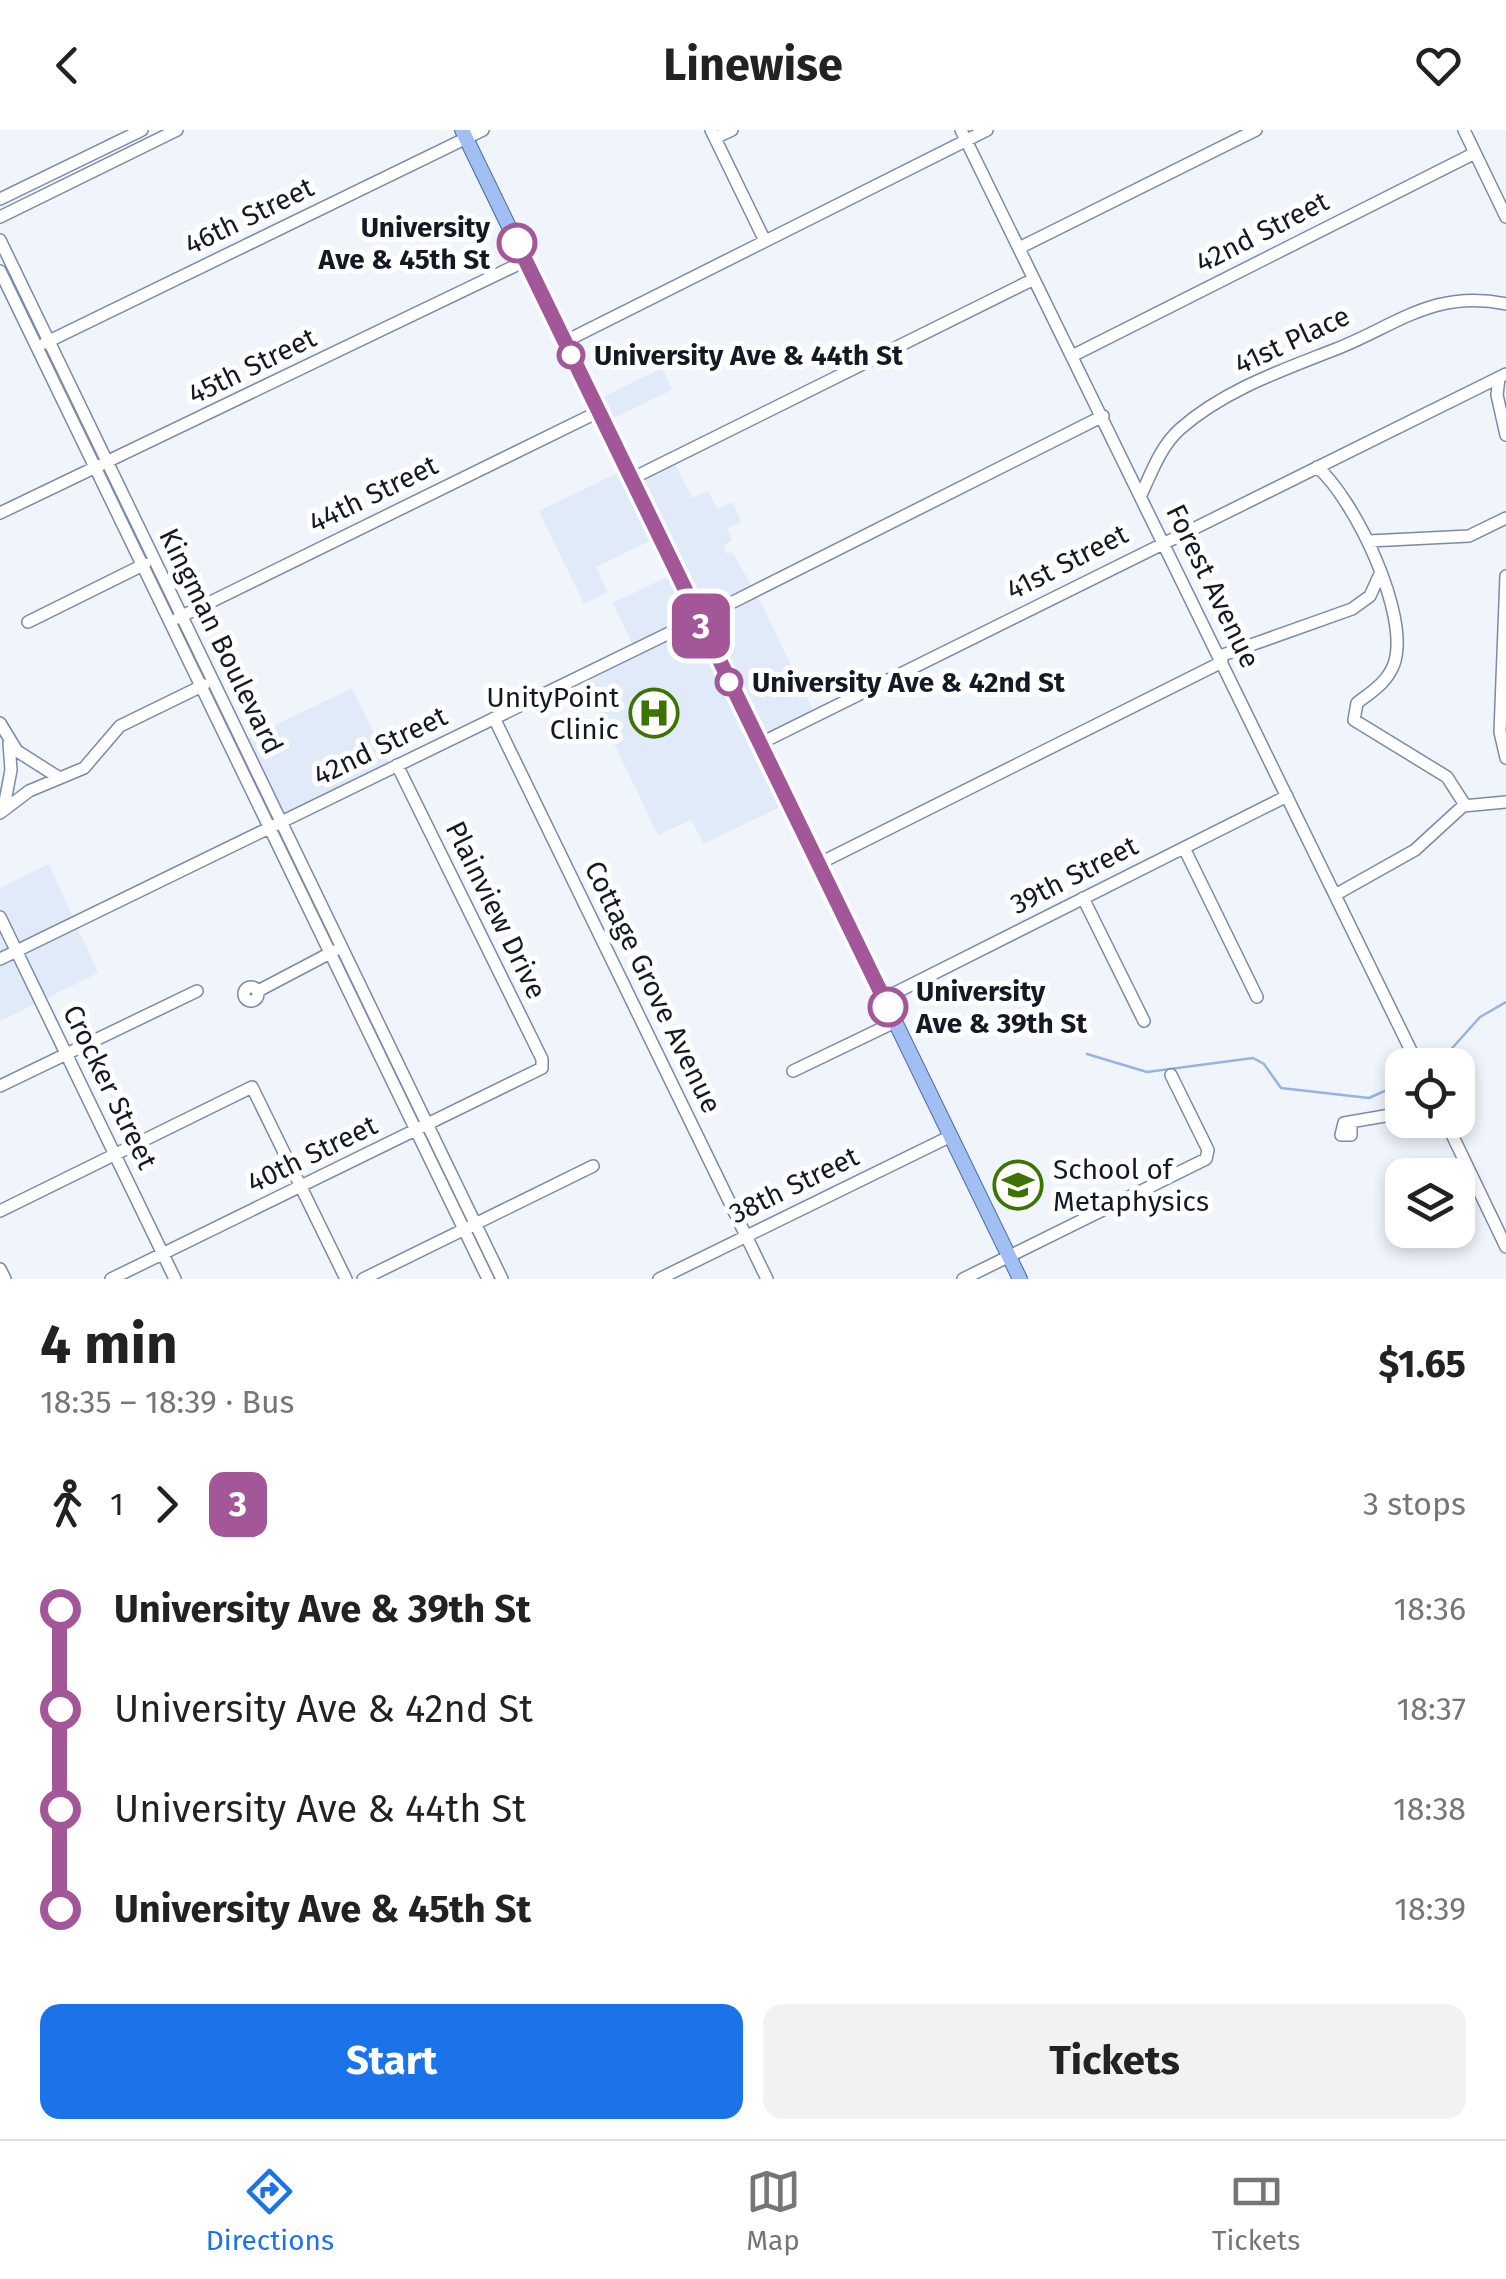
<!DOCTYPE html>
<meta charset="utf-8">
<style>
body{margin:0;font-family:"Fira Sans",sans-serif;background:#f2f2f2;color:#222;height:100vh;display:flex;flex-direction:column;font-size:38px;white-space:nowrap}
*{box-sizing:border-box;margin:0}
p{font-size:32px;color:#767676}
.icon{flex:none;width:55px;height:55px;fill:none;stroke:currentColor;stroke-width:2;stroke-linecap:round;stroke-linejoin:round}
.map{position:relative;height:1149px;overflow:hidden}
.panel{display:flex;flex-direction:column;background:#fff;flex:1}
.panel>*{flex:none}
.badge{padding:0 20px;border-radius:15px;font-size:35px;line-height:65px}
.tools{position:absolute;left:1385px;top:918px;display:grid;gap:20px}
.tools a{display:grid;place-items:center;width:90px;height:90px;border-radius:20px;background:#fff;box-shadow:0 5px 15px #0003;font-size:50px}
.map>.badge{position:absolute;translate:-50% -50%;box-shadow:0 0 0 5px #fff}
.legs{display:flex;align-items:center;gap:15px;height:110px;padding:0 40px;font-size:32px}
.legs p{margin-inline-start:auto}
.overview{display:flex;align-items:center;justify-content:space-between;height:170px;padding:0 40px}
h1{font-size:55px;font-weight:700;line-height:75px}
.primary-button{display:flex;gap:20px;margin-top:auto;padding:20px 40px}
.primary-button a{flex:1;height:115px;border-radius:20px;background:#1a73e8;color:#fff;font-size:40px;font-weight:700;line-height:115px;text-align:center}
.primary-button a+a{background:#f2f2f2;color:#222}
ul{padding:0 40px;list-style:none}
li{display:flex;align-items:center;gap:35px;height:100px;font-size:38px}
li i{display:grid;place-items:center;width:15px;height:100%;margin:0 12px;background:currentColor}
li i::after{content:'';width:25px;height:25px;margin:-12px;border:8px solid;border-radius:50%;background:#fff}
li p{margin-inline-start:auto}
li:first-child i{background:linear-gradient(#0000 50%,currentColor 0)}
li:last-child i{background:linear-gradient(currentColor 50%,#0000 0)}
header{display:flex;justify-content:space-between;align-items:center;height:130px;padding:0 40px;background:#fff;font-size:45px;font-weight:700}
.tab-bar{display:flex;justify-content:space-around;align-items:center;height:140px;border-top:2px solid #e0e0e0;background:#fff;font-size:28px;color:#767676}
.tab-bar a{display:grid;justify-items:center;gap:5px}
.tab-bar .on{color:#1a73e8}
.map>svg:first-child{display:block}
.built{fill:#e1eaf9}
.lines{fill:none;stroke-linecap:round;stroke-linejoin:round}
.stream{stroke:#96b3e3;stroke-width:2.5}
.minor-casing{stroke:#7a8aa7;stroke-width:14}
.major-casing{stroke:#4869a6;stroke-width:16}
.minor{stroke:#fff;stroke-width:11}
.major{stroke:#a2bff4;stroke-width:14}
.line-1-casing{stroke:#fff;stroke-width:22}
.line-1{stroke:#a35798;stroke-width:15}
.stop-1-dot{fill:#fff;stroke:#a35798;stroke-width:5}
.labels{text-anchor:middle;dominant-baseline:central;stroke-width:10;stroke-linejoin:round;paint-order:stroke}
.street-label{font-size:28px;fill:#141a25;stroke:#fff}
.stop-label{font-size:28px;font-weight:bold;fill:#141a25;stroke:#fff;text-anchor:start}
.poi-label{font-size:28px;fill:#141a25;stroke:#fff;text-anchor:end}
</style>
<header><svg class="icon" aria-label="back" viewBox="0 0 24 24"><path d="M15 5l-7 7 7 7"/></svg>Linewise<svg class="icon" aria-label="heart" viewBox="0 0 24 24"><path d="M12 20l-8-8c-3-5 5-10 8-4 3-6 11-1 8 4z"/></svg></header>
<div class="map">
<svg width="1506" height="1149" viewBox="0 0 1506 1149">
<rect width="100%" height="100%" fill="#f0f4fb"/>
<path class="built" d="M662,238L672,260L603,293L593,272Z
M672,328L692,368L708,361L717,379L732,372L741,392L727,399L732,410L723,416L727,424L732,422L755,461L816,586L759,614L788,673L704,714L691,690L658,705L581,545L635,519L613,473L675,443L658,407L596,437L607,462L584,474L539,381L626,339L630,349Z
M352,558L391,638L281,692L242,611Z
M49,734L98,843L0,891V758Z"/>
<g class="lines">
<path class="stream" d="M1087,924L1147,942L1253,928L1264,934L1281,958L1369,968L1402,953
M1437,935L1480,887L1506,872"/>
<g class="minor-casing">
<path id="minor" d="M711,0L765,111
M961,0L1418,935
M1464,0L1506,87
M715,8L732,0
M0,69L142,0
M0,87L177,0
M0,110L502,1149
M1019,118L1256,0
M0,141L488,1149
M564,212L987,0
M45,213L483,0
M1072,226L1475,23
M1499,248L1497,265L1506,305
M1317,337C1354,368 1411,486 1394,534C1387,553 1371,562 1357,573L1354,590L1447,647L1465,675
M631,349L1034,149
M1141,365C1152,341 1161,316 1180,299C1223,261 1280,241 1331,221C1393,198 1433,158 1506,174
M0,383L525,131
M1369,411L1469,406L1506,388
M1506,446L1500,602L1506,628
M178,488L598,282
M28,492L145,434
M1220,526L1352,479L1370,466L1379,446
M494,588L767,1149
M0,593L17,621L58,647
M759,614L1506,244
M4,677L11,640L9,613
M0,683L29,661L84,638L120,596L204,555
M1184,718L1257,867
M818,734L1222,532
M1335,765L1415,720L1463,676L1506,672
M1083,768L1144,891
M0,787L175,1149
M0,829L735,471L1103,286
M244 864a7 7 0 1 1 14 0a7 7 0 1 1-14 0Z
M258,861L334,821
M883,869L1287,666
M793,941L895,892
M0,956L197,861
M1445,990L1506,1117
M1351,994V1005H1341L1344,993L1402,983
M0,1081L252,957L346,1149
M0,1139L5,1149
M111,1149L542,938V929L397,635
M363,1149L593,1036
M659,1149L951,1006
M963,1149L1206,1029L1208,1020L1171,945"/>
</g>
<g class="major-casing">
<path id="major" d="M462,0L1020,1149"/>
</g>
<use href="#minor" class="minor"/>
<use href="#major" class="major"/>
</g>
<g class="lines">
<g class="line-1-casing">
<path id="line-1" d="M517,113L888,877"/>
</g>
<use href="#line-1" class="line-1"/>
</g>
<defs>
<g id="hospital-ring" transform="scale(2.5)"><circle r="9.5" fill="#fff" stroke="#3d7300" stroke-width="1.5"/><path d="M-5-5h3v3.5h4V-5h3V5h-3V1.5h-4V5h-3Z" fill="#3d7300"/></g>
<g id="school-ring" transform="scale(2.5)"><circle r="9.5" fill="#fff" stroke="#3d7300" stroke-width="1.5"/><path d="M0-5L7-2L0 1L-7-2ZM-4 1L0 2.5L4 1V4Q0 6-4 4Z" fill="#3d7300"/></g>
</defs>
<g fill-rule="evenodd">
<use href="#hospital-ring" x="654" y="583"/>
<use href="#school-ring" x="1018" y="1055"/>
</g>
<g class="stop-1-dot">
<circle cx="517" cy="113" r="18"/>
<circle cx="571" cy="225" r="12"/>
<circle cx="729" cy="552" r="12"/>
<circle cx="888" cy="877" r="18"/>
</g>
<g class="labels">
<g class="street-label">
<text transform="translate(249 86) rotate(-26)">46th Street</text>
<text transform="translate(1262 102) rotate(-27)">42nd Street</text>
<text transform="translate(1292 210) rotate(-25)">41st Place</text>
<text transform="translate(252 236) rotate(-26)">45th Street</text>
<text transform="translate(373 364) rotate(-26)">44th Street</text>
<text transform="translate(1067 432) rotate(-27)">41st Street</text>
<text transform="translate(1213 456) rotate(64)">Forest Avenue</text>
<text transform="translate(221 511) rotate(64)">Kingman Boulevard</text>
<text transform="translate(380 616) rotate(-26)">42nd Street</text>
<text transform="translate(1074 745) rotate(-27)">39th Street</text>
<text transform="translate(496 780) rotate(64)">Plainview Drive</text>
<text transform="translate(653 857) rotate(64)">Cottage Grove Avenue</text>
<text transform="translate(110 957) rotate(64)">Crocker Street</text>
<text transform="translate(312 1024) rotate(-26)">40th Street</text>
<text transform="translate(794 1055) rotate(-26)">38th Street</text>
</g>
<g class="stop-label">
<text x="490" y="97" text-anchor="end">University<tspan x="490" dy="32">Ave &amp; 45th St</tspan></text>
<text x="594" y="225">University Ave &amp; 44th St</text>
<text x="752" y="552">University Ave &amp; 42nd St</text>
<text x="916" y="861">University<tspan x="916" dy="32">Ave &amp; 39th St</tspan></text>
</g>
<g class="poi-label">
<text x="619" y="567">UnityPoint<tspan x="619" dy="32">Clinic</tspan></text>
<text x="1053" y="1039" text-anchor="start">School of<tspan x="1053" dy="32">Metaphysics</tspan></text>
</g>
</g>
</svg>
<div class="tools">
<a><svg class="icon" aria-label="locate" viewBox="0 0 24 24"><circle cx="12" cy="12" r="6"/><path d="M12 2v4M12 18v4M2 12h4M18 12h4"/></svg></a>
<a><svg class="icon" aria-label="layers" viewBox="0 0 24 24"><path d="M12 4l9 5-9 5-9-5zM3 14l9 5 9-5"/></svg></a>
</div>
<b class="badge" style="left:701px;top:496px;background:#a35798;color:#fff">3</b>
</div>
<section class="panel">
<div class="overview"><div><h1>4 min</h1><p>18:35 – 18:39 · Bus</p></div><b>$1.65</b></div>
<div class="legs"><svg class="icon" aria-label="walk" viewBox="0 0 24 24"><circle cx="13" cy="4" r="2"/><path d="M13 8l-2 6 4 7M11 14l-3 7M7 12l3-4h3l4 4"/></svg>1<svg class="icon" aria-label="forward" viewBox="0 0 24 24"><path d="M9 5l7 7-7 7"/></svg><b class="badge" style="background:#a35798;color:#fff">3</b><p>3 stops</p></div>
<ul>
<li><i style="color:#a35798"></i><b>University Ave &amp; 39th St</b><p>18:36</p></li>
<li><i style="color:#a35798"></i><span>University Ave &amp; 42nd St</span><p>18:37</p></li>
<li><i style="color:#a35798"></i><span>University Ave &amp; 44th St</span><p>18:38</p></li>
<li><i style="color:#a35798"></i><b>University Ave &amp; 45th St</b><p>18:39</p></li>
</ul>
<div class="primary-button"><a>Start</a><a>Tickets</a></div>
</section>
<nav class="tab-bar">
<a class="on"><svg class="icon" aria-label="directions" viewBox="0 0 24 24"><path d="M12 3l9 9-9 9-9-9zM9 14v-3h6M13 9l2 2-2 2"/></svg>Directions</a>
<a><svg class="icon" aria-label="map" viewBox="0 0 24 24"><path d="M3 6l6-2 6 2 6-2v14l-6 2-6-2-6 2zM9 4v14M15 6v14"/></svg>Map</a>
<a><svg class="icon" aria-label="tickets" viewBox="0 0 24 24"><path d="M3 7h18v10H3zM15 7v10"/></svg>Tickets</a>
</nav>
